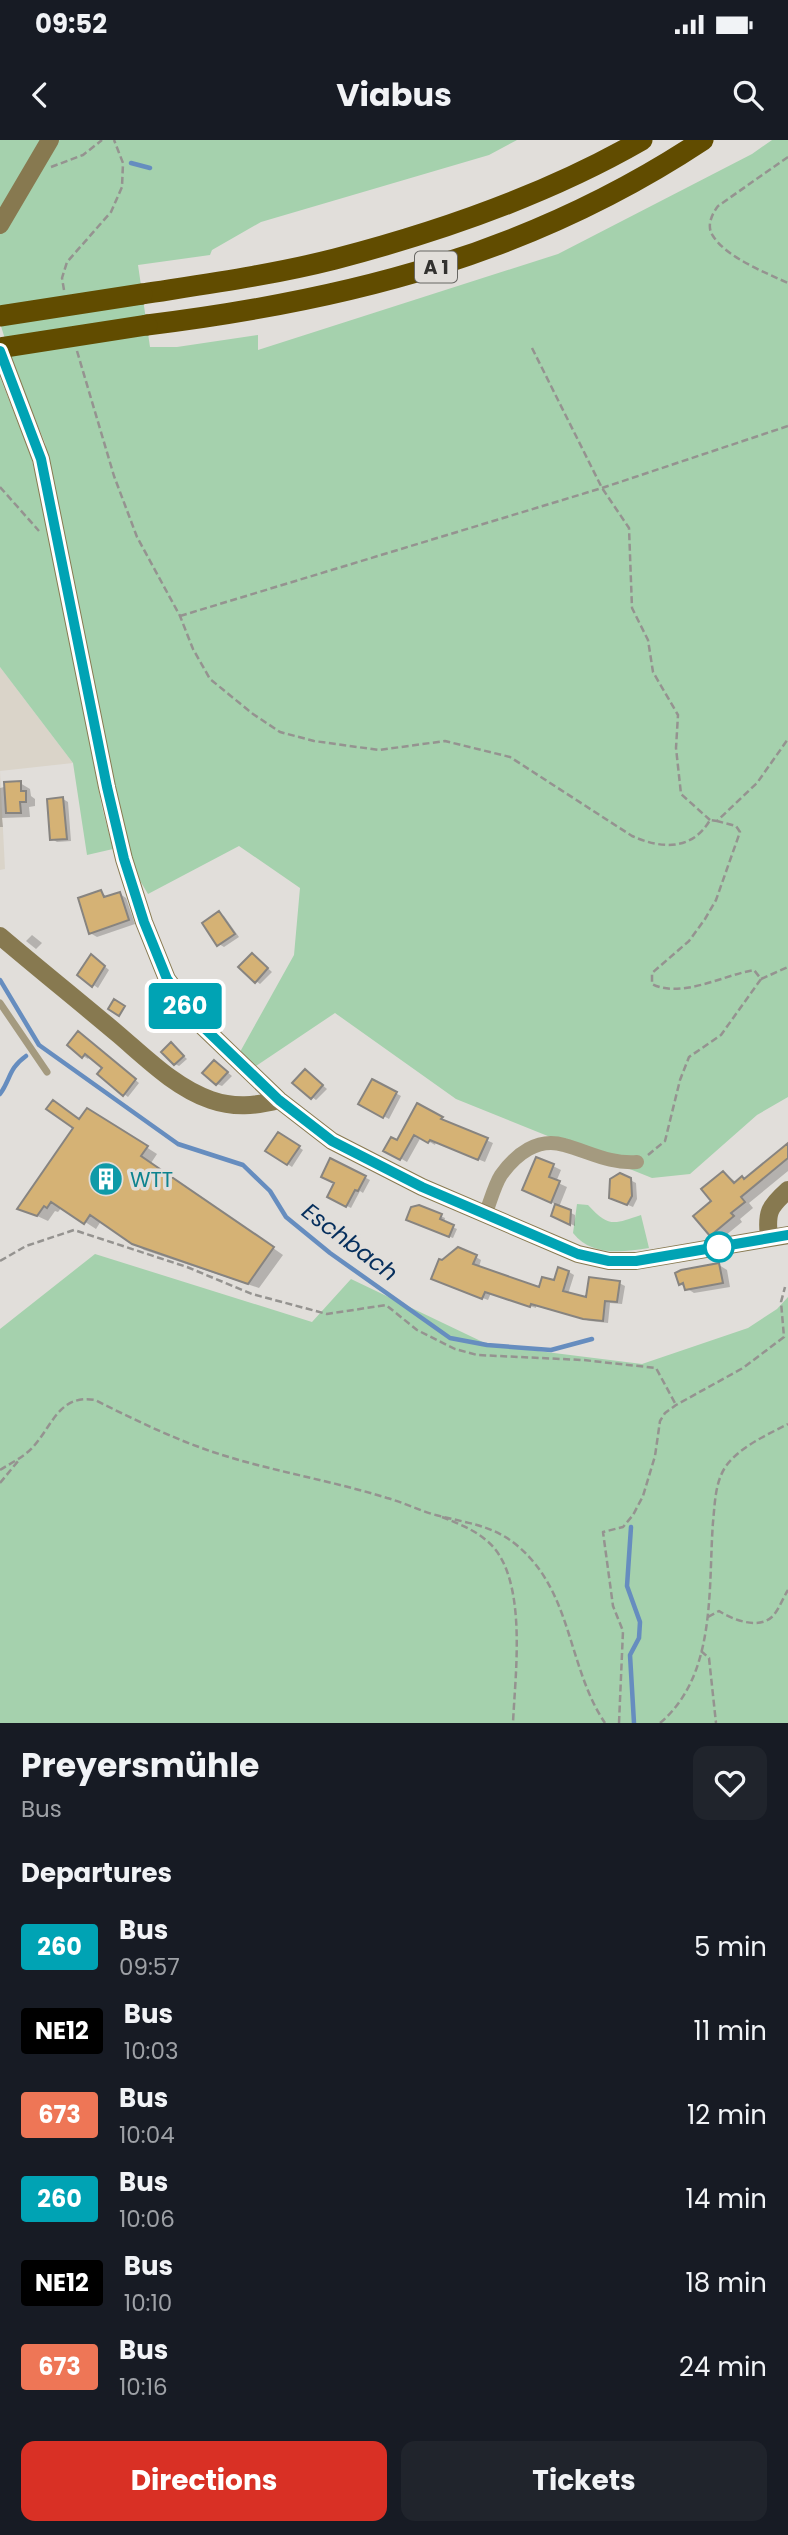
<!DOCTYPE html>
<meta charset="utf-8">
<style>
body{margin:0;font-family:Poppins,sans-serif;background:#20242c;color:#f1f3f6;height:100vh;display:flex;flex-direction:column;font-size:26px;white-space:nowrap}
*{box-sizing:border-box;margin:0}
p{font-size:23px;color:#9ea1a6}
.icon{flex:none;width:38px;height:38px;fill:none;stroke:currentColor;stroke-width:2;stroke-linecap:round;stroke-linejoin:round}
.map{position:relative;height:1583px;overflow:hidden}
.sheet{display:flex;flex-direction:column;background:#171b24;flex:1}
.sheet>*{flex:none}
.badge{padding:0 14px;border-radius:5px;font-size:24px;line-height:46px}
.map>.badge{position:absolute;translate:-50% -50%;box-shadow:0 0 0 4px #fff}
h2{padding:0 21px;font-size:26px;line-height:63px}
.round{display:grid;place-items:center;flex:none;width:74px;height:74px;border-radius:14px;background:#20242c}
.headline{display:flex;align-items:center;justify-content:space-between;height:119px;padding:0 21px}
h1{font-size:33px;font-weight:700;line-height:52px}
.action{display:flex;gap:14px;margin-top:auto;padding:14px 21px}
.action a{flex:1;height:80px;border-radius:14px;background:#d93025;color:#fff;font-size:28px;font-weight:700;line-height:80px;text-align:center}
.action a+a{background:#20242c;color:#f1f3f6}
ul{padding:0;list-style:none}
li{display:flex;align-items:center;gap:21px;height:84px;padding:0 21px}
li div{flex:1}
li b{display:block;font-size:26px}
li em{font-style:normal}
li .badge{min-width:77px;font-weight:700;text-align:center}
.status{display:flex;justify-content:space-between;align-items:center;height:49px;padding:0 35px;background:#171b24;direction:ltr}
.status svg{height:19px;fill:currentColor}
header{display:flex;justify-content:space-between;align-items:center;height:91px;padding:0 21px;background:#171b24;font-size:32px;font-weight:700}
.map>svg:first-child{display:block}
.built{fill:#dad4c9}
.green{fill:#a5d1ad}
.shadow{fill:#0003}
.lines{fill:none;stroke-linecap:round;stroke-linejoin:round}
.stream{stroke:#668dbf;stroke-width:4.5}
.building{fill:#d5b275;stroke:#878480;stroke-width:2}
.path{stroke:#959390;stroke-width:2.5;stroke-dasharray:7 3.5;stroke-linecap:butt}
.lane{stroke:#a49a7f;stroke-width:7}
.street{stroke:#a49a7f;stroke-width:14}
.secondary{stroke:#877950;stroke-width:18}
.highway{stroke:#614c00;stroke-width:21}
.highway-bridge{stroke:#614c00;stroke-width:21}
.line-casing{stroke:#fff;stroke-width:16}
.line{stroke:#00a3b4;stroke-width:10}
.stop-dot{fill:#fff;stroke:#00a3b4;stroke-width:3.5}
.labels{text-anchor:middle;dominant-baseline:central;stroke-width:7;stroke-linejoin:round;paint-order:stroke}
.shield{fill:#e1deda;stroke:#676663;stroke-width:2}
.shield-label{font-size:19px;font-weight:bold;fill:#333230}
.culture-label{font-size:21px;fill:#0d838f;stroke:#e1deda;text-anchor:start}
.water-label{font-size:23px;font-style:italic;fill:#052e5c;stroke:#e1deda}
</style>
<div class="status"><b>09:52</b><svg viewBox="0 0 49 12"><path d="M0 12V9h3v3zM5 12V6h3v6zM10 12V3h3v9zM15 12V0h3v12zM26 1h20v11H26zM47 4h2v5h-2z"/></svg></div>
<header><svg class="icon" aria-label="back" viewBox="0 0 24 24"><path d="M15 5l-7 7 7 7"/></svg>Viabus<svg class="icon" aria-label="search" viewBox="0 0 24 24"><circle cx="10" cy="10" r="6"/><path d="M15 15l6 6"/></svg></header>
<div class="map">
<svg width="788" height="1583" viewBox="0 0 788 1583">
<rect width="100%" height="100%" fill="#e1deda"/>
<path class="built" d="M0,527L73,623L0,631L5,729L0,730Z"/>
<path class="green" d="M0,0H517L489,15L261,82L212,110L210,115L138,125L150,207H177L258,195V210L558,114L752,14L772,0H788V957L757,975L690,1034L652,1038L456,959L335,873L256,926L240,912L294,815L300,748L239,706L148,754L130,724L45,303L14,228L0,183Z
M0,237L31,316L46,377L102,667L113,709L87,715L73,623L0,527Z
M577,1064L588,1065C609,1088 614,1084 641,1075L649,1108C623,1112 592,1117 573,1093Z
M95,1114L312,1182L351,1139L489,1205L642,1224L748,1188L777,1169L788,1157V1583H0V1189Z"/>
<path class="shadow" d="M20,643L30,649L31,656L35,659V666L29,667L30,677L2,678L3,687H0V648Z
M63,659L68,662L71,701L57,702L52,699Z
M101,752L108,758L120,754L126,758L135,784L97,797L90,793Z
M219,773L224,776L239,797L224,807L219,804Z
M32,795L42,803L36,809L26,801Z
M257,818L272,832L260,844L256,841Z
M96,819L109,830L98,848L79,835Z
M83,896L139,943L128,957L124,954L105,927L90,916L88,919L83,916L70,905Z
M172,905L187,919L179,926L175,924Z
M215,922L232,936L222,946L217,944Z
M310,934L327,949L316,960L312,957Z
M373,941L401,956L389,979L361,964Z
M418,965L447,983L493,1003L485,1022L436,1002L435,1005L421,997L407,1022L386,1010L397,1003Z
M98,976L157,1014L151,1023L283,1115L259,1148L144,1110L101,1081L96,1089L62,1067L58,1072L55,1071L48,1081L20,1068L81,980Z
M279,994L303,1010L292,1027L268,1011Z
M788,1009V1031L749,1063L753,1068L740,1079L742,1082L720,1100L711,1095L713,1061L724,1033L737,1043L745,1040Z
M331,1020L370,1040L363,1053L360,1051L351,1068L329,1057L336,1043Z
M553,1026L561,1030L556,1042L567,1047L559,1067L575,1075V1086L553,1076L557,1065L532,1054Z
M620,1035L636,1043L637,1059L633,1067L616,1060Z
M419,1066L445,1078L444,1083L457,1089L453,1098L412,1082Z
M476,1117L481,1120L479,1127L540,1149L555,1142L559,1130L569,1132L574,1135L568,1154L588,1159L619,1143L625,1146L622,1164L610,1163L608,1183L590,1181L536,1166V1168L491,1153L488,1160L438,1141Z
M719,1125L727,1130L730,1147L694,1153L680,1144Z"/>
<g class="lines">
<path class="stream" d="M131,23L150,28
M0,840L39,905L178,1004L243,1025L270,1051L286,1077L330,1113L450,1198L487,1205L551,1210L592,1199
M0,954C11,939 8,929 26,916
M631,1387L627,1446L640,1482L639,1498L630,1515L634,1583"/>
</g>
<path class="building" d="M21,641V651H26V662H20L21,673H6L4,642Z
M63,657L67,699L50,700L47,659Z
M101,750L104,757L120,752L129,780L89,794L78,758Z
M219,771L235,794L217,806L202,783Z
M252,813L268,828L255,843L238,827Z
M91,814L105,826L92,847L77,835Z
M114,859L125,866L119,876L108,869Z
M78,891L136,939L123,956L97,934L102,928L85,914L82,918L67,905Z
M171,902L184,916L174,925L161,912Z
M214,920L228,932L216,945L202,933Z
M305,929L323,945L311,959L292,943Z
M372,939L397,952L383,978L358,964Z
M53,960L79,979L87,968L148,1006L141,1016L274,1107L248,1144L132,1104L90,1075L84,1084L51,1062L47,1068L44,1066L37,1076L17,1069L73,988L46,969Z
M417,963L443,977L441,979L488,998L478,1020L430,1000L428,1003L414,995L400,1020L383,1011L391,997L397,1000Z
M278,992L300,1006L287,1025L265,1011Z
M788,1003V1018L741,1057L745,1062L731,1073L734,1076L710,1096L693,1076L711,1061L701,1049L723,1031L734,1043L742,1036L744,1039Z
M536,1017L554,1024L549,1037L560,1041L551,1063L522,1050Z
M330,1018L366,1036L358,1051L355,1050L346,1067L327,1057L334,1043L321,1037Z
M620,1033L631,1038L632,1056L627,1065L609,1058L610,1039Z
M555,1064L571,1070L570,1085L551,1076Z
M419,1065L442,1074L440,1079L454,1085L449,1097L406,1080L411,1067Z
M458,1107L477,1115L473,1124L539,1147L542,1137L554,1140L558,1127L569,1131L563,1151L586,1157L589,1137L620,1141L617,1162L605,1161L603,1181L583,1179L531,1164L530,1167L485,1152L482,1159L431,1139L439,1119L442,1120Z
M719,1123L723,1143L685,1150L683,1143L679,1145L675,1133L681,1130Z"/>
<g class="lines">
<path class="path" d="M788,17L718,66C712,74 706,86 713,96C726,117 766,133 788,143
M51,27L83,15L102,0
M64,150L62,138L67,122L111,72L122,47L123,23L114,0
M532,208L602,348L629,388L632,468L648,500L653,532L678,575L676,608L681,654L710,680
M77,211L114,336L137,397L180,476L193,509L210,539L253,574L280,592L314,601L379,610L445,601L510,617L632,696C661,709 692,711 710,680L717,681L757,643L788,599
M0,347L39,391
M180,476L602,348L788,286
M761,839L788,827
M648,1015L665,1001L680,940L689,917L721,895L761,839L754,830C724,835 681,859 652,844V833L689,801L705,779L716,760L740,692L736,686L717,681
M0,1121L26,1106L74,1090L187,1127L252,1154L327,1174L386,1165L417,1190L455,1209L477,1215L583,1220L656,1228L676,1265
M0,1330C11,1323 24,1317 33,1307C53,1285 59,1254 95,1260C139,1282 184,1304 232,1318C283,1333 336,1342 387,1358C402,1362 416,1369 432,1374C472,1385 500,1384 531,1419C572,1465 571,1533 605,1583
M0,1343L19,1320
M442,1377C457,1383 473,1389 486,1400C529,1434 515,1534 513,1583
M708,1477L719,1471C733,1480 759,1490 773,1476C779,1469 783,1458 788,1450
M701,1511L709,1518L716,1583
M619,1583L623,1491L613,1466L603,1392L623,1387L633,1375L643,1356L655,1316L660,1281L665,1273L676,1265L743,1228L784,1197L781,1162L785,1147
M660,1583C717,1535 708,1448 713,1382C715,1363 715,1342 726,1326C741,1306 767,1295 788,1284"/>
<path class="lane" d="M0,863L47,932"/>
<path class="street" d="M485,1075C490,1063 494,1046 501,1035C516,1014 538,997 564,1005C590,1012 609,1024 637,1022"/>
<path class="secondary" d="M0,85L50,0
M0,211L41,319L107,647L124,719L144,782L167,839L200,884L279,960L332,1001L422,1047L578,1114L609,1121H636L788,1095
M0,796C40,830 80,862 119,895C147,919 176,948 211,960C234,968 255,966 279,960
M769,1098C766,1072 769,1067 788,1050"/>
<path class="highway" d="M142,154C206,144 272,135 335,119C439,92 550,53 642,0
M147,185C349,160 531,114 703,0"/>
<path class="highway-bridge" d="M0,176L142,154
M0,208L147,185"/>
</g>
<g class="lines">
<g class="line-casing">
<path id="line" d="M0,211L41,319L107,647L124,719L144,782L167,839L200,884L279,960L332,1001L422,1047L578,1114L609,1121H636L788,1095"/>
</g>
<use href="#line" class="line"/>
</g>
<defs>
<g id="building-disc" transform="scale(1.75)"><circle r="9.5" fill="#0f9aa8" stroke="#e1deda"/><path d="M-4-6H4V6H1V3H-1V6H-4ZM-2.5-4.3h1.7v1.8h-1.7ZM.8-4.3h1.7v1.8H.8ZM-2.5-1h1.7V.8h-1.7ZM.8-1h1.7V.8H.8Z" fill="#fff"/></g>
</defs>
<g fill-rule="evenodd">
<use href="#building-disc" x="106" y="1039"/>
</g>
<circle class="stop-dot" cx="719" cy="1107" r="14"/>
<g class="labels">
<rect class="shield" x="415" y="111.5" width="42" height="31" rx="5"/>
<g class="shield-label">
<text x="436" y="127">A 1</text>
</g>
<g class="culture-label">
<text x="130" y="1039">WTT</text>
</g>
<g class="water-label">
<text transform="translate(350 1102) rotate(37)">Eschbach</text>
</g>
</g>
</svg>
<b class="badge" style="left:185px;top:866px;background:#00a3b4;color:#fff">260</b>
</div>
<section class="sheet">
<div class="headline"><div><h1>Preyersmühle</h1><p>Bus</p></div><a class="round"><svg class="icon" aria-label="heart" viewBox="0 0 24 24"><path d="M12 20l-8-8c-3-5 5-10 8-4 3-6 11-1 8 4z"/></svg></a></div>
<h2>Departures</h2>
<ul>
<li><span class="badge" style="background:#00a3b4;color:#fff">260</span><div><b>Bus</b><p>09:57</p></div><em>5 min</em></li>
<li><span class="badge" style="background:#000;color:#fff">NE12</span><div><b>Bus</b><p>10:03</p></div><em>11 min</em></li>
<li><span class="badge" style="background:#ee7656;color:#fff">673</span><div><b>Bus</b><p>10:04</p></div><em>12 min</em></li>
<li><span class="badge" style="background:#00a3b4;color:#fff">260</span><div><b>Bus</b><p>10:06</p></div><em>14 min</em></li>
<li><span class="badge" style="background:#000;color:#fff">NE12</span><div><b>Bus</b><p>10:10</p></div><em>18 min</em></li>
<li><span class="badge" style="background:#ee7656;color:#fff">673</span><div><b>Bus</b><p>10:16</p></div><em>24 min</em></li>
</ul>
<div class="action"><a>Directions</a><a>Tickets</a></div>
</section>
